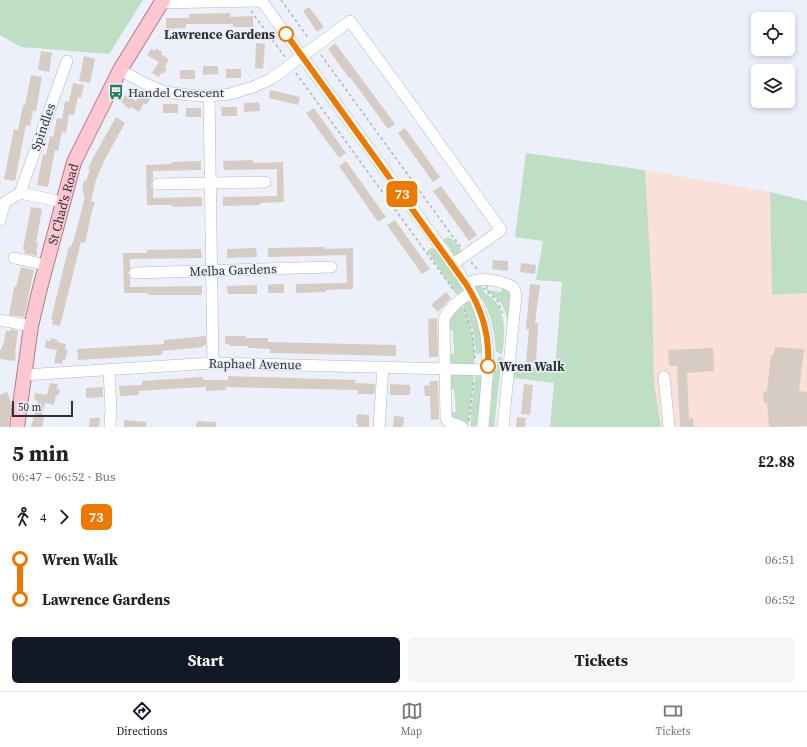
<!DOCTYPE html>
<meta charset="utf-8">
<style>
body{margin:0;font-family:"Source Serif 4",serif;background:#f6f6f6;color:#222;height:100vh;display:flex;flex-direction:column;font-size:15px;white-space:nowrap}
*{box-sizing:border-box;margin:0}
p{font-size:13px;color:#767676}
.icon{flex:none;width:22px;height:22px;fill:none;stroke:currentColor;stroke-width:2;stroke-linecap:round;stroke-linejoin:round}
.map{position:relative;height:427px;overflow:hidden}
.side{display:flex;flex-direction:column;background:#fff;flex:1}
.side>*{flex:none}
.badge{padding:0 8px;border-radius:6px;font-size:14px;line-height:26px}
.fabs{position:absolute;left:751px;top:12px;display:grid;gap:8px}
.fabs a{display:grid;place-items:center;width:44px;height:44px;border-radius:6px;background:#fff;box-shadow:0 2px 6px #0003;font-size:20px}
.scale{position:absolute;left:12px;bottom:10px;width:61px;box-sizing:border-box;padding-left:4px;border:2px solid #2f3135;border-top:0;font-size:11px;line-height:14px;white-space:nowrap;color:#2f3135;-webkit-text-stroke:3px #ebf0fb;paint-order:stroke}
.map>.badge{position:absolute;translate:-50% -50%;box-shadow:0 0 0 2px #fff}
.legs{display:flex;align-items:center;gap:6px;height:44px;padding:0 12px;font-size:13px}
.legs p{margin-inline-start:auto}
.overview{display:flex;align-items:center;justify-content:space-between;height:68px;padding:0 12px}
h1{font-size:22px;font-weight:700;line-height:30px}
.cta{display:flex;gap:8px;margin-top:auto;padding:8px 12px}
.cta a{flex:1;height:46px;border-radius:6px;background:#111827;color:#fff;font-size:16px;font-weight:700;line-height:46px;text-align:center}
.cta a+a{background:#f6f6f6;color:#222}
ul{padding:0 12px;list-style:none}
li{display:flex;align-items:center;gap:14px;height:40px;font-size:15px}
li i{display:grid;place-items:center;width:6px;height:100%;margin:0 5px;background:currentColor}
li i::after{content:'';width:10px;height:10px;margin:-5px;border:3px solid;border-radius:50%;background:#fff}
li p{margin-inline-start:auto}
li:first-child i{background:linear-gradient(#0000 50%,currentColor 0)}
li:last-child i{background:linear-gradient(currentColor 50%,#0000 0)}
.dock{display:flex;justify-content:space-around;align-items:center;height:56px;border-top:1px solid #e0e0e0;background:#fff;font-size:11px;color:#767676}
.dock a{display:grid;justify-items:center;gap:2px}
.dock .active{color:#111827}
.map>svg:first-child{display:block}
.education{fill:#fae0d9}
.green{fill:#bedfc4}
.building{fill:#d6ccc4}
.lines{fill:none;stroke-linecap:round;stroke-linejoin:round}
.minor-casing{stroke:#b2b7c1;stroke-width:12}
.major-casing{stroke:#b37a85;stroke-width:16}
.path{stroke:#afb3bc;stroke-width:1.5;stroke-dasharray:3 3;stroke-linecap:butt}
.minor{stroke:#fff;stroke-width:11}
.major{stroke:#fcc7d0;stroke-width:14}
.line-1-casing{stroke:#fff;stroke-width:9}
.line-1{stroke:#ee7900;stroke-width:6}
.stop-1-dot{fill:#fff;stroke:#ee7900;stroke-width:2}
.labels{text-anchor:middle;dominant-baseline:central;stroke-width:3;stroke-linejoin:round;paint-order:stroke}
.stop-label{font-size:13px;font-weight:bold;fill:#2f3135;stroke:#ebf0fb;text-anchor:end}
.poi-label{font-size:13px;fill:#2f3135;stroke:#ebf0fb;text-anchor:start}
.street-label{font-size:13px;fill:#2f3135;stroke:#ebf0fb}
</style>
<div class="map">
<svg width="807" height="427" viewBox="0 0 807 427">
<rect width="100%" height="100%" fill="#ebf0fb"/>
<path class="education" d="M645,170L770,192L772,295L807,293V427H661L654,383L652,291Z"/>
<path class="green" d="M0,0H143L109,54L21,47L0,35Z
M526,153L645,170L652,291L654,383L661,427H550L554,383L513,378L515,365L555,370L562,282L536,280L543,241L515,237Z
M770,192L807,201V293L772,295Z
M448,237C454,239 461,248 462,254L454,257L449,251L451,249L443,240Z
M431,248L436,249L464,288V292L458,296L427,251Z
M481,282C483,296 485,291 493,299C507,313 505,337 502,354H499L498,352H496C495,336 492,317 484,302C482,297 476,297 476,290C475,286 478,284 481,282Z
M484,282L488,283V290L501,292L502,285L511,290L508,328C507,319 506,311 501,303C496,296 484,292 484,282Z
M469,298L477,313L484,353L476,354L473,330L461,301Z
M460,302C471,322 476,344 474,367L450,366L446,354H454L453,330H446V321Z
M498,357H502L494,427H489L492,395L489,391L490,385L493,382L494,370H497Z
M448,372L474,375L468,426L450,419L448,412H456L454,389H447Z
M476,372L483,377L477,424L474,427H471V413Z"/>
<path class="building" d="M309,7L324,27L317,32L303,11Z
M230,13V17L253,16V27H233V24H186V28L166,29V18H189V14Z
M256,43L265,44L263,69L255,68Z
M335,43L395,124L388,129L350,77L349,78L328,49Z
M156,48L162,52L161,54L169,59L165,67L167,68L163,74L161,73L159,77L152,73L159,62L147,55L151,49L155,51Z
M41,51L52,53L49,72L38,70Z
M84,56L95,59L90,83L79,81Z
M203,66H218V74L203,75Z
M226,69H241V78H226Z
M180,70H195V79H180Z
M31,75L42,77L36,111H33L30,126L26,125L15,181L4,179L14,129L18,130L23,105H25Z
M73,83L84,85L81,98L78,97L74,115H69L66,133L62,132L58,151L55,150L48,187L37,185L43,154L46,155L50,136L53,137L57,118L62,119L65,101L69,102Z
M143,90L150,94L148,97L150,99L146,105L144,103L139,112L131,107L130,109L124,106L125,104L121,102L125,95L136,101Z
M270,90L300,97L298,105L269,98Z
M259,102L260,111L244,112V103Z
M163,104H178V113H163Z
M221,107H237V116H222Z
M186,108H201V117H186Z
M314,108L346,153L339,158L306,113Z
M116,117L125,123L104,161L96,180L91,201L95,202L92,211L85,243L81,242L60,326L52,324L53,320L51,319L69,246L71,247L72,243H73L85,197L83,196L84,192L82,191L84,180L86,181L90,169H88L93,158Z
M405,128L440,177L433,182L398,133Z
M253,160V163L283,162L284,202L260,203V205L223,206V197L277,196V169L224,170L223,161Z
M201,161V170L153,171V180L151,185L153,189V198L202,197V206L172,207V205H147L146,165L172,164L171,162Z
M346,161L386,217L378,222L339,166Z
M441,186L477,235L469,241L433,191Z
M31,207L42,209L36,243H38L36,252H37V256L24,253L25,250L23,249Z
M395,220L430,269L422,274L387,225Z
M325,247V249L353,248V289L326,290V292L296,293V284L347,283L346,255L268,257V248Z
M256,248L257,257L227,258V249Z
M201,249L202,258L130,259V269L128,273L130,278V287L202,286V295H148V293H124L123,253H147V250Z
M493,260L508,261V271L492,269Z
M521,263L536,265L535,274L520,272Z
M21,267L34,270L24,317L9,315L14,287H16Z
M277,284H284V293H268V285Z
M530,284L540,285L535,323H538L536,363L526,362L529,329H526Z
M257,285V294H228L227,286Z
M446,292L451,298L438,312L431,305Z
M437,318L438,357H429L428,319Z
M11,329L18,331L15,353H16L15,361L0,359V350H1L2,346H3L6,331H10Z
M206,336V345H203V347L162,351V355L78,360L77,349L164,344V340Z
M225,336H246V338H268V342L396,345V356L270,353V349L248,348V346H229V344H225Z
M51,338L58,340L57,342L66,344L65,350H68L65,360H63L62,364L54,363L57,350L45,348L46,340L50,341Z
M775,347L804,349L799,391L807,392V426L769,427L767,403H764L763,392L767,391L771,355H774Z
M713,348L714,371L687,373L689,419L693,418L694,427H680L677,366H669L668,350Z
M228,376L355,380V383L375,384L374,394H358V390L226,387V390L206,391V387L184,388L139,391V395L120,396L119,386L142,385V381L203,377V380H228Z
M429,381H438L439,419L431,420L430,396H425L424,386L430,385Z
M50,383L58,384L57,389H60L58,396L56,395L54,405L45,403L42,416L44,417L42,427H31L38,401L34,400L35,393L47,395Z
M390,384L410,385V395H390Z
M524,384L533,385L530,415L521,414Z
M103,387V397L86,398V388Z
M7,392L12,405L8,427H0V395Z
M357,414L369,415V427H358V424L356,423Z
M394,416L404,417L403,427H393Z
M517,417L526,418L525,427H516Z
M90,418H100L99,427H89Z
M124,420L146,422V427H124Z
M197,421L216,422V427H196Z"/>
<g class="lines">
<g class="minor-casing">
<path id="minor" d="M261,0L453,264C460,274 467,284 473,295C496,340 486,379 483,427
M161,3L262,1
M120,70L146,84L165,92L189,95L209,96L230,94L253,87L271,79L350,21L398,86L501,230L453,264
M209,96L213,363
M158,184L265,182
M20,193L67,61
M0,220L5,202L20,193L63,202
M14,258L46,265
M135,273L331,267
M466,284C480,276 500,280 513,287L516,294L503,427
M0,320L31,326
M109,369L111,409L110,427
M24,375L213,363L487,370
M664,377L669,427
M379,427L383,367
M462,427L449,422L446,419L444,319C449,309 461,297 472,293"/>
</g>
<g class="major-casing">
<g id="major">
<path id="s1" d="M17,427L31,326L40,288L74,162L120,70L163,0"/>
</g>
</g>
<path class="path" d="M281,0L309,39
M251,11L285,57
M321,55L461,248
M296,73L455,292
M471,262L478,270
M483,288L497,300L504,316
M464,309L472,332L475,359
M469,421L474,379"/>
<use href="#minor" class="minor"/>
<use href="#major" class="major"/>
</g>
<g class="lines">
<g class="line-1-casing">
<path id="line-1" d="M286,34L466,284C482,309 490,337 488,366"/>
</g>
<use href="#line-1" class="line-1"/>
</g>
<defs>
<g id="bus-bare" transform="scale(1.2)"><path d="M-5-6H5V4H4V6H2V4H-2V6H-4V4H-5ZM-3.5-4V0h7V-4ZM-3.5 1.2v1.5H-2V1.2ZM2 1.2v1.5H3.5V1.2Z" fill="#227f56" stroke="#ebf0fb" stroke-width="2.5" paint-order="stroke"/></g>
</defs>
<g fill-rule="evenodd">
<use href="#bus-bare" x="116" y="92"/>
</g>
<g class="stop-1-dot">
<circle cx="286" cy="34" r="7"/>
<circle cx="488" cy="366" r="7"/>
</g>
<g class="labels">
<g class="stop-label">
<text x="275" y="34">Lawrence Gardens</text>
<text x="499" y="366" text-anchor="start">Wren Walk</text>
</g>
<g class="poi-label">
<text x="128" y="92">Handel Crescent</text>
</g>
<g class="street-label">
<text transform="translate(43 127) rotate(-71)">Spindles</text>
<text stroke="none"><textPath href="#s1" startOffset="228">St Chad's Road</textPath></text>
<text transform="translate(233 270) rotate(-2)">Melba Gardens</text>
<text transform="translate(255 364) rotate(1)">Raphael Avenue</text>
</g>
</g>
</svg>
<div class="fabs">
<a><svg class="icon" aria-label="locate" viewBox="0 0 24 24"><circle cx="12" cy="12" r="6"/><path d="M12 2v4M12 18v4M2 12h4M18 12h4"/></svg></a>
<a><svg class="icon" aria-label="layers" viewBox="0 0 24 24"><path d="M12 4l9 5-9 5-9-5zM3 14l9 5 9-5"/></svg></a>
</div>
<div class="scale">50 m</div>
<b class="badge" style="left:402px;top:194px;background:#ee7900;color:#fff">73</b>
</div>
<section class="side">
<div class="overview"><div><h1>5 min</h1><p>06:47 – 06:52 · Bus</p></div><b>£2.88</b></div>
<div class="legs"><svg class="icon" aria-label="walk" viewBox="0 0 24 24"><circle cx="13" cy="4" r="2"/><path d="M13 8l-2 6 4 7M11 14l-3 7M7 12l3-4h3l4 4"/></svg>4<svg class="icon" aria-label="forward" viewBox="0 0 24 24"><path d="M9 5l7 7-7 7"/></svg><b class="badge" style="background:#ee7900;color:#fff">73</b></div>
<ul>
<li><i style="color:#ee7900"></i><b>Wren Walk</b><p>06:51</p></li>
<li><i style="color:#ee7900"></i><b>Lawrence Gardens</b><p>06:52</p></li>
</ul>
<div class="cta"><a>Start</a><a>Tickets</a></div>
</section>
<nav class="dock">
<a class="active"><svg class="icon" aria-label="directions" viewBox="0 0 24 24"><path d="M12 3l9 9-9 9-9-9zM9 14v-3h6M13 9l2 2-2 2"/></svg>Directions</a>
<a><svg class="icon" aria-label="map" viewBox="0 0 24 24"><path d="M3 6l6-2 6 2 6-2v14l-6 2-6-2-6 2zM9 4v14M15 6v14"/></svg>Map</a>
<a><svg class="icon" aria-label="tickets" viewBox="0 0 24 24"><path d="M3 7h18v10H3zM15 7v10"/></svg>Tickets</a>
</nav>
